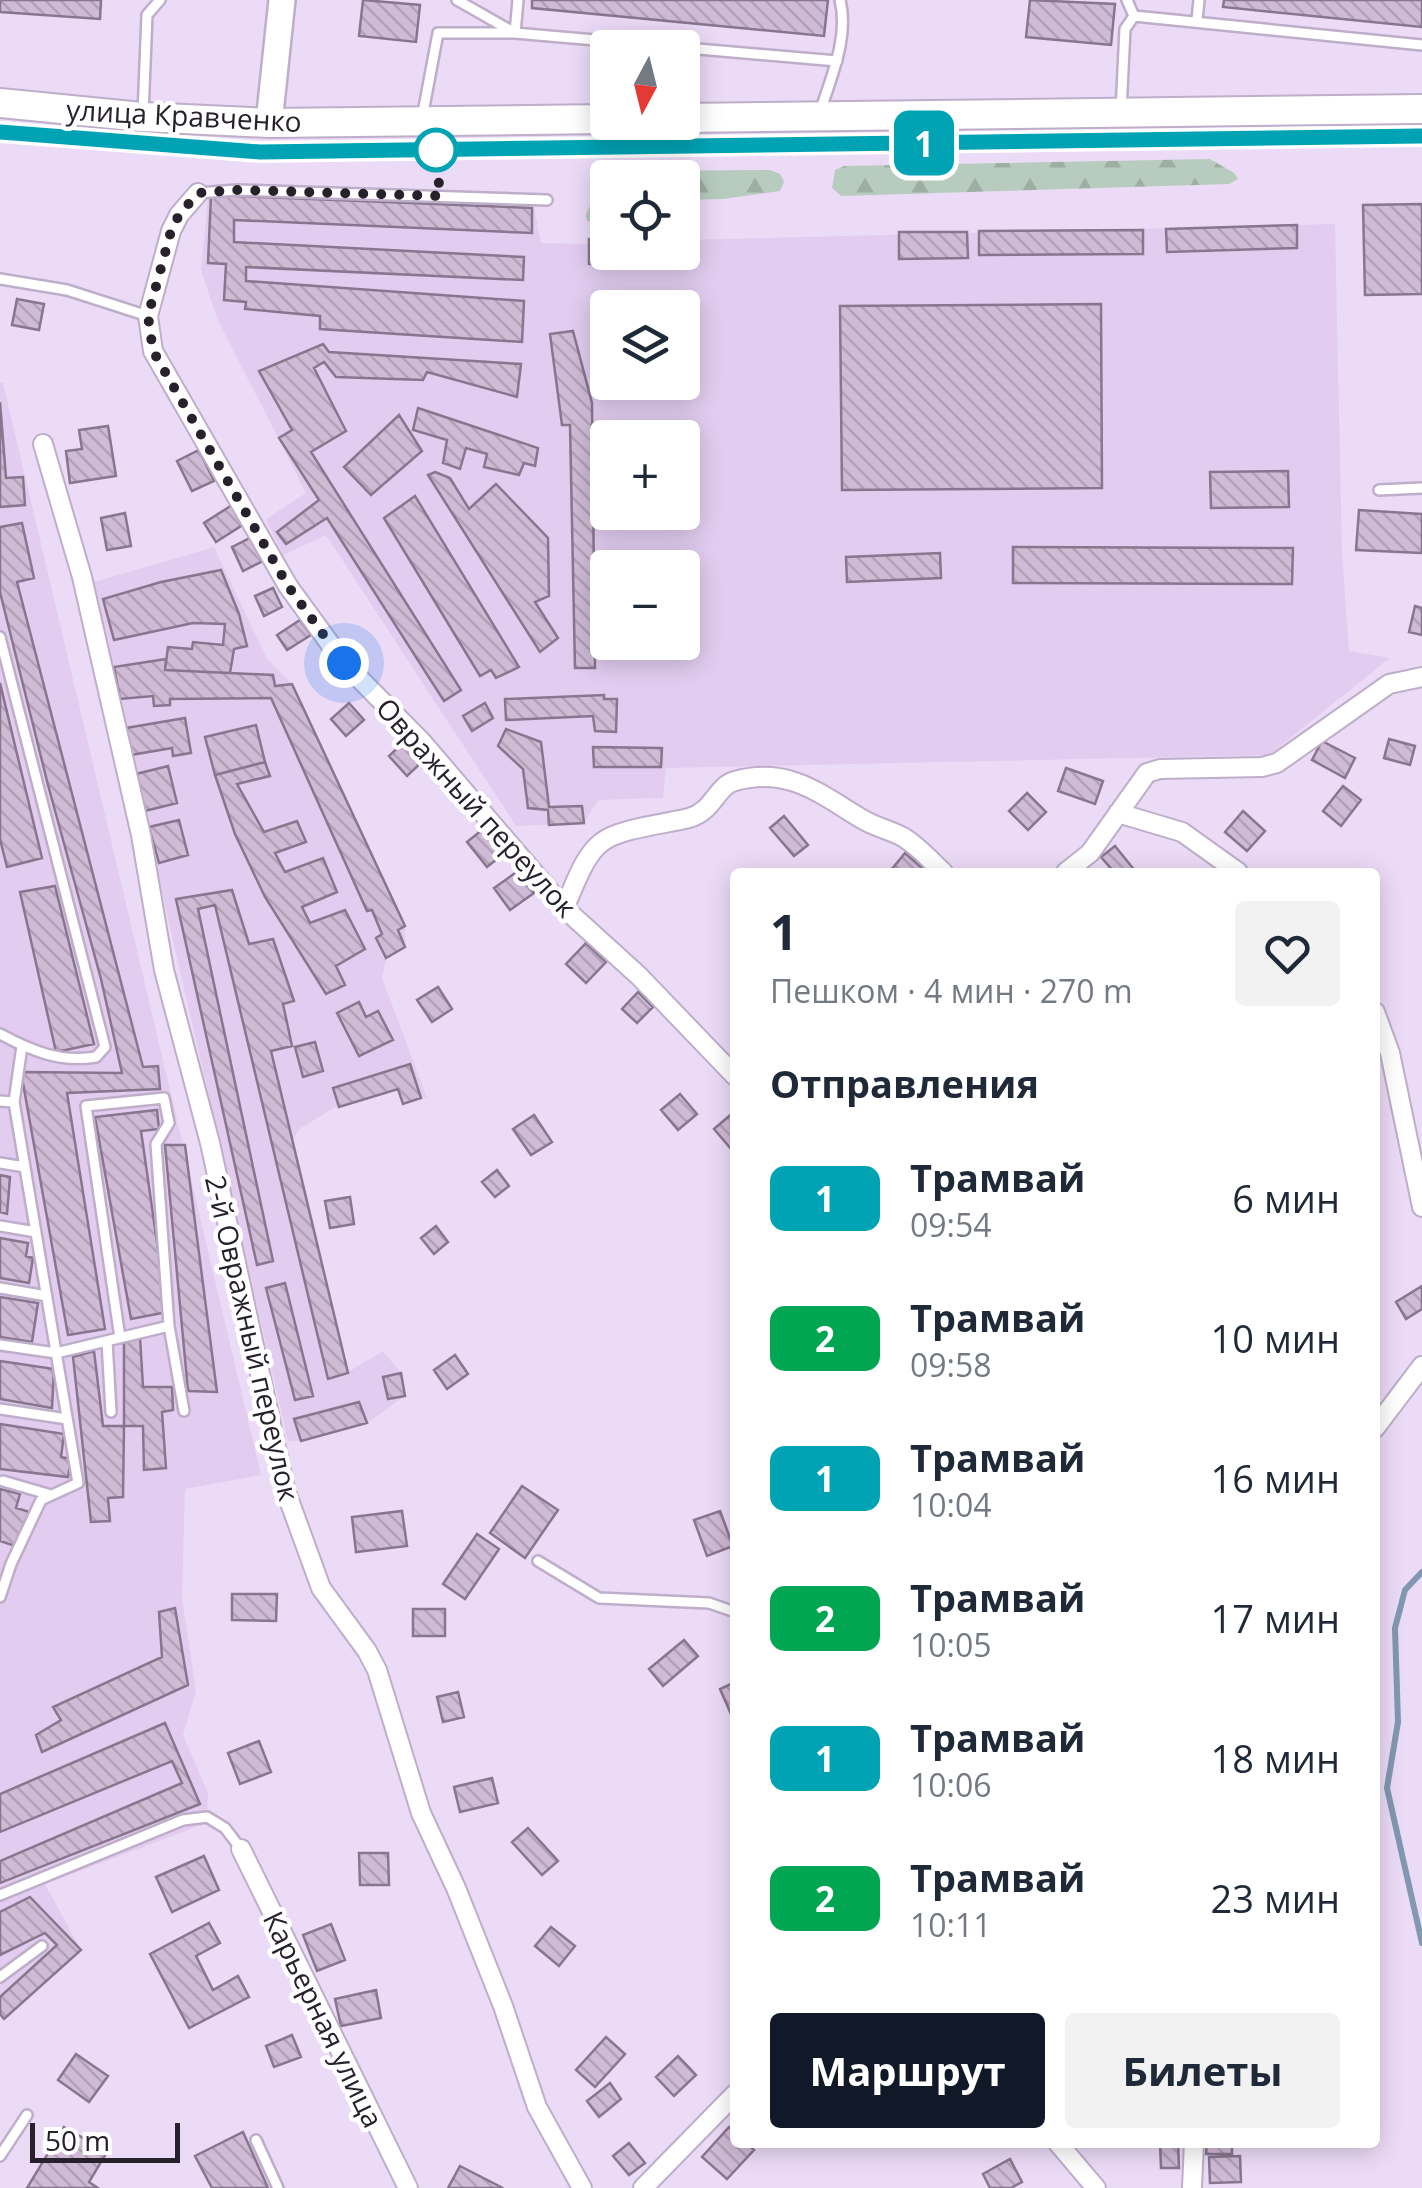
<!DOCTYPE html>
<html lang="ru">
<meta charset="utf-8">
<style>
body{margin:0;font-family:"Open Sans",sans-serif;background:#f2f2f3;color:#1f2937;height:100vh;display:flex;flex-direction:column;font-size:38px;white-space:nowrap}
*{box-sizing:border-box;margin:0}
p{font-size:32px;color:#747a83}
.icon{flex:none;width:55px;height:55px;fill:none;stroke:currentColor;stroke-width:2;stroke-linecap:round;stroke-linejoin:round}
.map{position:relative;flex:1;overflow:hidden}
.panel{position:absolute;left:730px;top:868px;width:650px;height:1280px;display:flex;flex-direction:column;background:#fff;border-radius:10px;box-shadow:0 5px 25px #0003}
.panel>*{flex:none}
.badge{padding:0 20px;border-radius:15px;font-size:35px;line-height:65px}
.needle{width:65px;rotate:187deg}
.tools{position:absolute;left:590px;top:30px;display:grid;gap:20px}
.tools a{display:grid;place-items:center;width:110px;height:110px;border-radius:10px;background:#fff;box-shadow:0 5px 25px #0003;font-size:50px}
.scale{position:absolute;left:30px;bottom:25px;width:150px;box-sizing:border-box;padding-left:10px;border:5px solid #27212b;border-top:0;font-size:28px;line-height:35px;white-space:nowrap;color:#27212b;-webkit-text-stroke:8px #fff;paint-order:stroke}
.you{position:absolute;width:50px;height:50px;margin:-25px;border:8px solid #fff;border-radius:50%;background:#1a73e8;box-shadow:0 0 0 15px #1a73e833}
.map>.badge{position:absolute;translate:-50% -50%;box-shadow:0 0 0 5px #fff}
h2{padding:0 40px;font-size:38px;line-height:90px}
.round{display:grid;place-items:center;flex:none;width:105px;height:105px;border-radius:10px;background:#f2f2f3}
.headline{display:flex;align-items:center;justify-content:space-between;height:170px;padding:0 40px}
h1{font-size:48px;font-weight:700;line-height:75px}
.cta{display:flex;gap:20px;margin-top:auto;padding:20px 40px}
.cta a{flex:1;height:115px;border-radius:10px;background:#111827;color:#fff;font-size:40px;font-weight:700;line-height:115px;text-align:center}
.cta a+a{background:#f2f2f3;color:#1f2937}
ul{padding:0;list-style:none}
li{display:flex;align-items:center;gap:30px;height:140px;padding:0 40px}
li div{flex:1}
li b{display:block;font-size:38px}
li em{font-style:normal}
li .badge{min-width:110px;font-weight:700;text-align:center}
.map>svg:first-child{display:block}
.built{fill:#e2cdf0;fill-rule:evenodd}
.forest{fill:url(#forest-firs)}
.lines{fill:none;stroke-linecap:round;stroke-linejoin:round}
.stream{stroke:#8297b1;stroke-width:6}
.building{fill:url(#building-back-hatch);stroke:#88768e;stroke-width:2.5}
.lane-casing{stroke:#beaec9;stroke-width:14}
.street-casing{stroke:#beaec9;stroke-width:22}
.secondary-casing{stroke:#beaec9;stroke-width:30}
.primary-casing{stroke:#beaec9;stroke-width:32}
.lane{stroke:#fff;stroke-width:9}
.street{stroke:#fff;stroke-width:18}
.secondary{stroke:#fff;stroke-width:25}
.primary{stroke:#fff;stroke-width:28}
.tram{stroke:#544c5a;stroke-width:2.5}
.line-casing{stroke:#fff;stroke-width:22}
.line{stroke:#00a3b4;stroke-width:15}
.walk{stroke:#27212b;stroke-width:10;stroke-dasharray:0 18}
.stop-dot{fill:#fff;stroke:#00a3b4;stroke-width:5}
.labels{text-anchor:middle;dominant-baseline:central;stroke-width:9;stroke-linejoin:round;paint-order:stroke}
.street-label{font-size:28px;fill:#27212b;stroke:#fff}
</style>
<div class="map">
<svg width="1422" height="2188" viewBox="0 0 1422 2188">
<defs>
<pattern id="forest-firs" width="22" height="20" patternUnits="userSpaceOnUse" patternTransform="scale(2.5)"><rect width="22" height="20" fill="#b7ccbe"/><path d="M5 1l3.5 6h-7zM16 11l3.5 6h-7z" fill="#9dafa3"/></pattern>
<pattern id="building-back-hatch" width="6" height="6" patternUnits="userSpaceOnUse" patternTransform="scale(2.5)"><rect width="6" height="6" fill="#d0bbd6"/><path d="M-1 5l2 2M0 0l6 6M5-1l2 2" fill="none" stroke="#b3a0b8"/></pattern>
</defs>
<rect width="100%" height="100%" fill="#ecdbf7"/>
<path class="built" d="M208,196L534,207L541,243L588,244L589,239H607L608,252H682L683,240L1335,224L1342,553L1349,651L1390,658L1269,755L666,768L663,798L598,800L584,823L516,826L326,535L283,555L266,519L306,493L217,318L201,270ZM608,308H682V382H608ZM608,438H682V512H608ZM608,568H682V642H608Z
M0,383H3L261,1475L185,1489L182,1598L196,1691L183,1735L208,1793L207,1823L45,1884L81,1950L4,2019L0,2014Z
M214,547L267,659L292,684L405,926V947L386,958L382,978L427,1098L398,1089L334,1108L299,1129L293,1140L348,1372L383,1351L401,1373L405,1396L367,1423L301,1441H288L91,583Z"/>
<path class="forest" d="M1210,159L1234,173L1238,179L1229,184L841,196L832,188L835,170L844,166Z
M770,170L780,174L784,182L780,191L723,199L683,200L682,178H608L607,212L596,222L587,221L586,214L604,177L618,171Z"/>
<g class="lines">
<path class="stream" d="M1422,1572L1405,1590L1395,1628L1398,1722L1387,1788L1422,1943"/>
</g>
<path class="building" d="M0,0H101L100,19L0,12Z
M363,0L420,5L416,42L359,36Z
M532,0H828L824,36L532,8Z
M1030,0L1115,4L1111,45L1026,37Z
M1224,0H1422V27L1223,7Z
M211,195L532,208V233L234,220V242L524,257L523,280L246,267V281L524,301L522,342L320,329V316L245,309L246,302L224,300L226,264L208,263Z
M1422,204V294L1365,295L1363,205Z
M1297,225V248L1167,252L1166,229Z
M1143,230V254L979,255V231Z
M899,232H967L968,258L899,259Z
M589,239H608V252H634V263L589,264Z
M17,299L44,304L39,330L12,325Z
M1101,304L1102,488L842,490L840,306Z
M573,331L592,403L595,668H575L570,425H562L550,334Z
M323,344L329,352L521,364L517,397L427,372L423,380L336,377L324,362L314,368L346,431L311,452L461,690L444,701L327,518L286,544L277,532L319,500L279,438L292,430L259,371Z
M0,402L6,478L23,477L25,505L0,507Z
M418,408L538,448L535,466L524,463L519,475L484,467L487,454L466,448L460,469L443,463L447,440L413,430Z
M399,415L422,451L371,495L344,467Z
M108,426L116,476L70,483L66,451L82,449L79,430Z
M199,450L214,481L192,491L177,461Z
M1288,471L1289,507L1211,508L1210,472Z
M435,472L450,478L469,509L496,484L548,538L549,596L535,602L558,638L540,652L428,475Z
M415,496L519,667L496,678L491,670L480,676L384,518Z
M232,505L244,524L216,542L204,523Z
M1359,510L1422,514V553L1356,550Z
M125,513L131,546L107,550L101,518Z
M22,523L34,578L17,582L143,1067L158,1066L160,1089L67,1093L105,1329L68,1335L21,1072L122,1073L101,979L48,785L0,592V527Z
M254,536L265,560L243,571L232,547Z
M1013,547L1293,548L1292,584L1013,583Z
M940,553L941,578L847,582L846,557Z
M221,570L239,614L247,646L234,649L230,673L165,670L168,647L192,649L193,642L223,645L225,624L193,623L114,640L103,599L161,582Z
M273,588L282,607L264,616L255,596Z
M1415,606L1422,608V635L1409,632Z
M300,620L311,635L287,650L277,635Z
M166,659L165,670L273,675L275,686L292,684L405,926L398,930L405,947L386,958L376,938L382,934L372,910L367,911L271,698L170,699V705L154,706L153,696L120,699L114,667Z
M0,683L42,858L7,867L0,839Z
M604,695V699H617L616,732L595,731L593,716L506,720L505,699Z
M349,703L364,720L346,736L331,719Z
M485,703L493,718L472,731L463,716Z
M185,718L191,753L173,756L172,748L131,755L126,728Z
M256,725L265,762L215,775L205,737Z
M506,729L541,742L549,807L582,806L584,823L549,825L548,810L528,808L523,769L498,746Z
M407,739L425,759L407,776L389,756Z
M1389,739L1415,746L1410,765L1384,758Z
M1322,741L1355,758L1345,778L1312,760Z
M593,747L662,748L661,767H594Z
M265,762L270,776L237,784L264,832L297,821L306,842L275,853L285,872L323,858L337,892L302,907L310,923L345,910L365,949L336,966L345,985L326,994L265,897L235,834L215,775Z
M168,766L177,803L145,811L136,774Z
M1066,768L1103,781L1095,804L1058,791Z
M1343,786L1361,800L1341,826L1323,811Z
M1027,793L1046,812L1028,830L1009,811Z
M1243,811L1265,831L1247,851L1225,832Z
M784,816L808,845L794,856L770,828Z
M179,820L188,855L159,863L149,827Z
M482,830L502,855L487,867L467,842Z
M1115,846L1136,872H1114L1101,857Z
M905,853L922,868L918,872H897L892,869Z
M518,871L534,893L510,910L494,888Z
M55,886L94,1044L56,1052L20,892Z
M232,890L249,944L273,939L294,1001L283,1004L292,1046L271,1051L348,1373L328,1379L215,905L198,909L273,1261L257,1265L176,899Z
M586,943L606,962L586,983L566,964Z
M438,987L452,1009L432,1022L417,1000Z
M638,992L653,1007L637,1023L622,1009Z
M359,1002L366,1017L378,1011L393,1040L359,1056L337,1013Z
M315,1042L323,1071L303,1077L295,1047Z
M410,1064L421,1098L403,1104L398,1089L339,1107L333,1088Z
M680,1094L697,1114L678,1130L661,1110Z
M157,1110L159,1129L141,1131L167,1312L131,1319L95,1117Z
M735,1111V1148L732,1150L714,1129Z
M534,1115L552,1142L531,1155L513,1129Z
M165,1145H185L217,1392L188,1391Z
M497,1170L509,1186L495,1197L482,1182Z
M0,1175L10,1177L7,1214L0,1212Z
M350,1197L354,1224L330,1228L325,1201Z
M436,1226L448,1242L434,1254L421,1238Z
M0,1238L28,1243L26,1256L33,1258L29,1283L0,1278Z
M285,1283L313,1396L295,1400L266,1288Z
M1422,1286V1309L1406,1319L1396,1302Z
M0,1297L38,1303L32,1342L0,1337Z
M140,1337L143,1387H172L173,1410L162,1412L166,1468L144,1470L143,1426H124V1338Z
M94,1351L103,1426H124L123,1497L108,1498L110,1521L91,1522L73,1357Z
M455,1355L468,1374L447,1389L434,1370Z
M0,1361L54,1369L52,1408L0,1399Z
M401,1373L405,1396L388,1399L383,1377Z
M359,1402L367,1423L301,1441L294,1419Z
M0,1424L64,1434L61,1457L71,1459L68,1477L0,1469Z
M522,1486L558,1510L525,1558L490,1533Z
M0,1489L20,1494L16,1508L30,1512L18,1547L0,1541Z
M402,1511L407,1546L356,1552L352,1517Z
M720,1511L733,1546L707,1556L694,1520Z
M477,1534L499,1549L465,1599L443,1584Z
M232,1594H277L276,1621L232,1620Z
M175,1608L188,1685L42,1752L36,1735L61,1720L53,1707L162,1657L159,1612Z
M413,1609H445V1636H413Z
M684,1640L698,1656L663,1686L649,1669Z
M735,1682V1712L731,1714L720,1689Z
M458,1692L464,1717L443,1722L437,1697Z
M165,1723L200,1804L0,1883V1861L182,1783L172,1761L0,1832V1794Z
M259,1741L271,1772L240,1784L228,1753Z
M492,1778L498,1803L460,1812L454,1787Z
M528,1828L558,1861L542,1875L512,1842Z
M359,1853H388L389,1885H360Z
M204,1856L219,1890L172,1912L156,1877Z
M30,1897L81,1950L4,2019L0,2014V1997L57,1945L45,1933L0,1955V1912Z
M209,1923L220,1943L196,1956L213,1990L238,1976L249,1997L189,2028L150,1954Z
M331,1924L345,1960L317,1971L303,1935Z
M551,1927L575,1946L559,1966L535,1946Z
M376,1990L381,2018L341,2026L335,1999Z
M292,2035L301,2057L274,2067L266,2046Z
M606,2037L625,2054L595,2087L576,2070Z
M76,2054L108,2076L89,2102L58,2080Z
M678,2056L696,2075L674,2096L656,2077Z
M610,2083L621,2099L599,2117L587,2101Z
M64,2127L107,2152L89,2182L98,2188H27Z
M729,2127L735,2133V2142H746L754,2150L727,2179L702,2157Z
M243,2132L268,2188H212L195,2156Z
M1178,2142L1179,2168H1161L1160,2143Z
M1207,2142H1232V2154H1206Z
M629,2143L645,2163L629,2175L613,2156Z
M1240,2156L1241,2182L1210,2183L1209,2157Z
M1010,2159L1022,2182L1011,2188H990L983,2174Z
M460,2166L503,2188H448Z"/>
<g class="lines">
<g class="lane-casing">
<path id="lane" d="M457,0L515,33L837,61
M1127,0L1134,16
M1197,20L1199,0
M821,109C832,75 849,36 840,0
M1121,111L1125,29L1134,16L1422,45
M143,114L147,15L160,0
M422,118L438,33H515L518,0
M198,193L237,190L547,200
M0,279L67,290L148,316
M1379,490L1422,488
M0,637L105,1047L96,1057C60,1063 32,1051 0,1034
M0,1101L14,1102L78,1483L41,1500L11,1564L0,1597
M14,1102L22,1046
M0,1163L25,1167
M0,1226L36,1232
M0,1288L47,1296
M120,1338L86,1106L164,1098L169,1123L156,1144L169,1326
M107,1341L111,1412
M0,1345L56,1353L169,1326L184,1411
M0,1409L67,1419
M3,1481L51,1495
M538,1561L599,1598L709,1603L735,1612
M0,1895L183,1820L207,1817L225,1828L241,1849
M0,1977L42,1946
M256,2140L278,2188
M0,2156L27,2115"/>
</g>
<g class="street-casing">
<path id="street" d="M198,193L179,215L171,231L148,316L153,351L288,586L344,663L422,742L564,908L639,976L735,1076
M43,444L82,577L141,835L164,970L210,1143L285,1489L321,1588L367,1651L377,1670L421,1813L456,1888L503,2006L537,2107L582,2188
M1118,813L1182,832L1238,872
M1066,872L1090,853L1147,773L1160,769L1262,767L1277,763L1389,684L1422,677
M564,908C574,888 583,856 602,842C620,828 666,824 689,818C714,811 716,786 735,781C788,766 820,794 862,819C875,827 890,830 903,837C918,846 931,861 943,872
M1375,1012L1390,1053L1422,1207
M1375,1428L1422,1366
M241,1849L408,2188
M1057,2142L1096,2188
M643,2188L735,2094
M1192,2188L1194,2142"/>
</g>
<g class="secondary-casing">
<path id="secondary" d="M269,123L282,0"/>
</g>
<g class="primary-casing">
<path id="primary" d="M0,103L142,117L269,123L608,119
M682,118L1422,109"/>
</g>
<use href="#lane" class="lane"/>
<use href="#street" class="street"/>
<use href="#secondary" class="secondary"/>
<use href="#primary" class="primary"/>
<path class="tram" d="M0,132L260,153L1422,136"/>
</g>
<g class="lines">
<g class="line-casing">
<path id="line" d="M0,132L260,152L1422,136"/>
</g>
<use href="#line" class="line"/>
<path class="walk" d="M344,663L288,586L153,351L148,316L171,231L179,215L198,193L237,190L440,196L436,150"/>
</g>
<circle class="stop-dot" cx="436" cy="150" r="20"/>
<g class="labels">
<g class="street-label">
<text transform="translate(184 115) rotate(3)">улица Кравченко</text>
<text transform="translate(477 807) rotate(48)">Овражный переулок</text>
<text transform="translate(253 1338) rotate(77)">2-й Овражный переулок</text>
<text transform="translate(324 2019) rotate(64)">Карьерная улица</text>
</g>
</g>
</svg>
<div class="tools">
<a><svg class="needle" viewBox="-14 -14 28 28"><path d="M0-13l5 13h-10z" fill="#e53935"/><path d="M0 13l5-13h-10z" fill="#747a83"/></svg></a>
<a><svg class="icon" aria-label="locate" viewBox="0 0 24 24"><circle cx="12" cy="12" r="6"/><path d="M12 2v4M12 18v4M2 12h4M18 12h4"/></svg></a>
<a><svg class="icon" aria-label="layers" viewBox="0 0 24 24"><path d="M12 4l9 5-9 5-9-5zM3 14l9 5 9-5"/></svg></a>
<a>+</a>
<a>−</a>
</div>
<div class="scale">50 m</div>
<div class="you" style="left:344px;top:663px"></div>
<b class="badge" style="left:924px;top:143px;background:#00a3b4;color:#fff">1</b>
<section class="panel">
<div class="headline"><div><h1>1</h1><p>Пешком · 4 мин · 270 m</p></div><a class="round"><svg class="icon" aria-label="heart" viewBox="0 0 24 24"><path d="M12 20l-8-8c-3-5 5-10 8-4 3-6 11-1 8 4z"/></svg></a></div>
<h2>Отправления</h2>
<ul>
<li><span class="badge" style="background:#00a3b4;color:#fff">1</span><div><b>Трамвай</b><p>09:54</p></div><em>6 мин</em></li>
<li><span class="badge" style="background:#00a651;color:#fff">2</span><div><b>Трамвай</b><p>09:58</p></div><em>10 мин</em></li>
<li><span class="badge" style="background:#00a3b4;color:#fff">1</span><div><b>Трамвай</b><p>10:04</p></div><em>16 мин</em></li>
<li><span class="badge" style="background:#00a651;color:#fff">2</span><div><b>Трамвай</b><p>10:05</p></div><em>17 мин</em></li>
<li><span class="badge" style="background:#00a3b4;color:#fff">1</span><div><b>Трамвай</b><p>10:06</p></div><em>18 мин</em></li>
<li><span class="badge" style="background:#00a651;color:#fff">2</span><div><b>Трамвай</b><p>10:11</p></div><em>23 мин</em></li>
</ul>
<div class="cta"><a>Маршрут</a><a>Билеты</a></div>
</section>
</div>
